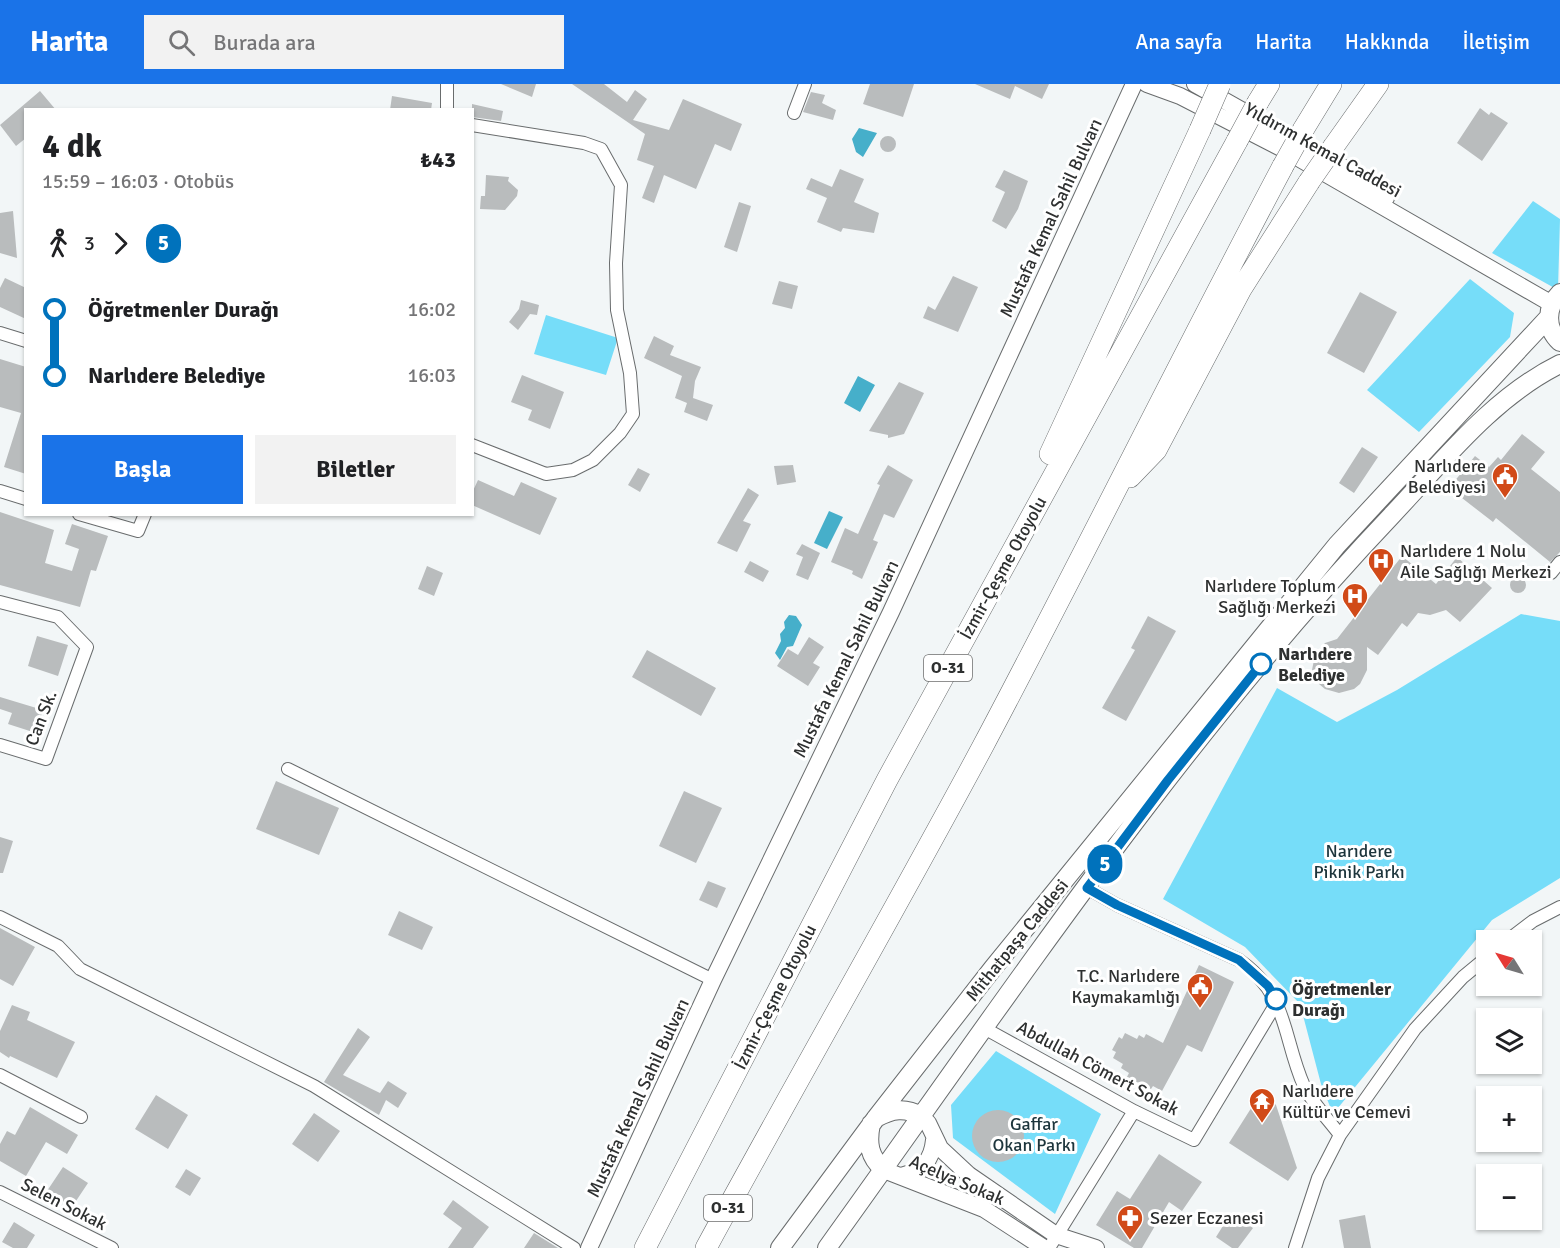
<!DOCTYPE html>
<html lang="tr">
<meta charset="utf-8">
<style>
body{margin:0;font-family:Signika,sans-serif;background:#f2f2f2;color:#202124;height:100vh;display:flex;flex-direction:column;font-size:22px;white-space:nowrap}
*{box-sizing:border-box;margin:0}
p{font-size:20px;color:#757577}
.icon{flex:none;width:33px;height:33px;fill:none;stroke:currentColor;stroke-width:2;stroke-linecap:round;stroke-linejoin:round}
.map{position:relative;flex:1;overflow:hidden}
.panel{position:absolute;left:24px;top:24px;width:450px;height:408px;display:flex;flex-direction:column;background:#fff;border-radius:0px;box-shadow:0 2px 4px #0004}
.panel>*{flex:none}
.badge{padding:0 12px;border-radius:20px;font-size:21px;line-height:39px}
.needle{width:39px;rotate:307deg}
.tools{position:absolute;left:1476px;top:846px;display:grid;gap:12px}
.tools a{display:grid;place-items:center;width:66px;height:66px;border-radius:0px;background:#fff;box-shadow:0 2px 4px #0004;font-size:30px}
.map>.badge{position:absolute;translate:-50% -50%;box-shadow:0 0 0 3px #fff}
.legs{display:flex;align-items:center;gap:9px;height:66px;padding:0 18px;font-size:20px}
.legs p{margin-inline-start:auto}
.headline{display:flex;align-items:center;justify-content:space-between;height:102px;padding:0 18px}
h1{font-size:33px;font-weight:700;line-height:45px}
.button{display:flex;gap:12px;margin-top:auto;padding:12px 18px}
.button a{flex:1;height:69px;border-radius:0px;background:#1a73e8;color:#fff;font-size:24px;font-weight:700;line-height:69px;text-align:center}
.button a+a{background:#f2f2f2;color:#202124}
ul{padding:0 18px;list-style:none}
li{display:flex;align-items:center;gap:21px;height:66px;font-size:22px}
li i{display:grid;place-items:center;width:9px;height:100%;margin:0 8px;background:currentColor}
li i::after{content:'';width:15px;height:15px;margin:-8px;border:4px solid;border-radius:50%;background:#fff}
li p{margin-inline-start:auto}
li:first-child i{background:linear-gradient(#0000 50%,currentColor 0)}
li:last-child i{background:linear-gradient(currentColor 50%,#0000 0)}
header{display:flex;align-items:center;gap:36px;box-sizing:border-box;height:84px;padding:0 30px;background:#1a73e8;color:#fff}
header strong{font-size:28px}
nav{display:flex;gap:33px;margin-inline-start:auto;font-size:21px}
.search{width:420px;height:54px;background:#f2f2f2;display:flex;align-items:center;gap:15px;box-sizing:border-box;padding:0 21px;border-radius:0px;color:#757577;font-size:22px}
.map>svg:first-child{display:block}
.green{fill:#76ddf9}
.water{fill:#46afca}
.building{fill:#b9bcbd}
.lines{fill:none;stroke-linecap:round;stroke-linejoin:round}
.street-casing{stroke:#696c6d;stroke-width:14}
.secondary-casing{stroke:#696c6d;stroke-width:18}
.primary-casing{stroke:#696c6d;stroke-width:20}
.highway-casing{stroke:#696c6d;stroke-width:22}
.street{stroke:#fff;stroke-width:12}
.secondary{stroke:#fff;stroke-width:16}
.primary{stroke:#fff;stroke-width:18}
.highway{stroke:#fff;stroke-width:21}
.highway-bridge-casing{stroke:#696c6d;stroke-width:22;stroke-linecap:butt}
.highway-bridge{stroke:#fff;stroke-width:21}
.line-1-casing{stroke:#fff;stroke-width:14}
.line-1{stroke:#0072bc;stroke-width:9}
.stop-1-dot{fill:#fff;stroke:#0072bc;stroke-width:3}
.labels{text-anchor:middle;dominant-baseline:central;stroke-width:6;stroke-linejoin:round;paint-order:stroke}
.shield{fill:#fff;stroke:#6d6e6e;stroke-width:1.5}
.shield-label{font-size:16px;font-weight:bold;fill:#2e3030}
.street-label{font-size:18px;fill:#2e3030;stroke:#fff}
.poi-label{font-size:18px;fill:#2e3030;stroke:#fff;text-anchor:end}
.stop-label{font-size:18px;font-weight:bold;fill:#2e3030;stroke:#fff;text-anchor:start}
.park-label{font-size:18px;fill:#1d353c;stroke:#fff}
</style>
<header>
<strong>Harita</strong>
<div class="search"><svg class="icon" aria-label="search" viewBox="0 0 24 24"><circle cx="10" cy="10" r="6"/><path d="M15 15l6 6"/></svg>Burada ara</div>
<nav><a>Ana sayfa</a><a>Harita</a><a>Hakkında</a><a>İletişim</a></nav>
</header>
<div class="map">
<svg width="1560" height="1164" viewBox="0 0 1560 1164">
<rect width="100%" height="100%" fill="#f2f6f7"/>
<path class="green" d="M1533,117L1560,135L1558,206L1492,169Z
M1470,195L1514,229L1510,253L1419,348L1367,306Z
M546,231L618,254L606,291L534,270Z
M1521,530L1560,537V794L1492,836L1333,1030L1321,1000L1300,920L1245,863L1163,815L1277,604L1337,638L1397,606Z
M996,967L1101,1030L1055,1130L953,1054L951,1021Z"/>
<path class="water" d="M859,44L877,49L863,73L856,68L852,55Z
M858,292L875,301L860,328L844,319Z
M829,427L843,433L827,465L814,459Z
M789,531L796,532L802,541L793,562L787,563L780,576L775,569L781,557L780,550L785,544L784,538Z"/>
<path class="building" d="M501,0H536L532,13Z
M572,0H604L627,18L635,6L647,15L633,36L669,46L683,15L742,40L731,67L715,60L696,105L664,91L654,119L642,114L654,82L637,76L645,50Z
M870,0H914L903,33L863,20Z
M975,0H1049L1042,15L1015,2L1010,15Z
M40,7L56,26H26V54L16,62L0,41Z
M811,8L825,11L822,19L836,26L833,36L803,28Z
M392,12L432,19L431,26H390Z
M472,20L503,27L501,37L472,33Z
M1480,24L1489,31L1491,28L1508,39L1482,77L1457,59Z
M880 60a8 8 0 1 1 16 0a8 8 0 1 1-16 0Z
M840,85L864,95L854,118L879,129L874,149L843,144L841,148L817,138L827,114L806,105L811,94L832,103Z
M1004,86L1028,97L1018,125L1006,145L992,137L1005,108L995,103Z
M486,91L509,93L508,97L518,106L517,112L505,126L480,125L481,112H485Z
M739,118L751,122L737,168L724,163Z
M13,127L17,174L0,169V129Z
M953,192L978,203L958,248L923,234L928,222L935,226Z
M5,194L26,204V235L0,223V204Z
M779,197L798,202L792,225L772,220Z
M1360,208L1397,228L1364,289L1327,269Z
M521,216L539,221L537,231L530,230L518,246L509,238L519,225Z
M654,252L674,262L670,271L701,283L695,297L693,314L713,321L707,337L684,328L687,319L675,314L682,292L644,274Z
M0,275L26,283V390L4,383L21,329L0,323Z
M522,291L564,308L550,345L528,336L532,326L511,318Z
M899,298L924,309L904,350L888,354V351L869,347Z
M1522,350L1545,368L1531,385L1560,408V468L1550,478L1496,434L1493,438L1449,404L1475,372L1489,383L1498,373L1501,376Z
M1362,363L1378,373L1354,409L1339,399Z
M793,381L796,398L777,401L774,382Z
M888,381L913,396L894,434L884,430L873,456L878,458L862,495L852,490L853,487L831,478L845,444L858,450L880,401L877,400Z
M638,384L650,390L640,408L628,401Z
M478,396L514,412L521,398L557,414L540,451L472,421V409Z
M748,404L759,411L743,437L751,440L737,468L717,459Z
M0,428L54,446L45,479L72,487L79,465L65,460L72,440L108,452L96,487L91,486L80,523L0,501Z
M802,460L820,469L808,496L796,491L803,473L796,470Z
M1402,472L1436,500L1457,473L1492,504L1460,538L1446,526L1430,531L1418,529L1407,543L1402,539L1378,571L1367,563V586L1360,600L1354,605L1339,609L1325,605L1319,600L1312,586L1315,571L1325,559L1337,555Z
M750,477L769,487L763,498L744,488Z
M427,482L443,489L434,512L418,505Z
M1510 501a8 8 0 1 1 16 0a8 8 0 1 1-16 0Z
M1148,532L1176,547L1126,637L1102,624L1135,566L1131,564Z
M37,552L68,561L58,592L28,582Z
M809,553L824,563L813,579L820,583L808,602L777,582L788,565L798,571Z
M647,566L716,604L701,632L632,593Z
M0,613L43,626L36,649L8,640L12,629L0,625Z
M276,697L339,724L319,771L256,745Z
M684,707L722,724L696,779L659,762Z
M0,753L13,757L3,789H0Z
M708,797L726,804L717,824L699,816Z
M399,827L433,843L422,866L388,851Z
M0,844L35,863L13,902L0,895Z
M1199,881L1234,898L1202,968L1187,961L1162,1007L1153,1002L1151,1005L1127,993L1129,989L1121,984L1123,980L1113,974L1116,968L1112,966L1119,953L1122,955L1125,949L1137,955L1139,951L1144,954L1146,950L1163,959Z
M12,921L30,928L27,936L75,958L57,994L10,972L9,974L0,968V947Z
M358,944L370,953L343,991L380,1009L388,997L407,1009L398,1024L386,1016L379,1031L324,998Z
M1262,1007L1276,1021L1297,1084L1288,1097L1229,1059Z
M156,1011L188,1031L168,1065L135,1045Z
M30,1023L78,1051L67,1070L46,1058L26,1092L0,1077V1060L7,1047L15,1051Z
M972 1052a26 26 0 1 1 52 0a26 26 0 1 1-52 0Z
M314,1029L340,1047L318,1078L292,1060Z
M1159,1070L1202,1098L1182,1127L1169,1118L1142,1164H1134L1096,1141L1117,1107L1130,1115Z
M63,1083L88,1099L72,1123L47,1107Z
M186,1085L201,1094L190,1112L175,1103Z
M453,1116L489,1143L473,1164H448L462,1144L443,1130Z
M1231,1129L1253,1144L1238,1164H1232L1216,1153Z
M1365,1131L1371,1164H1344L1339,1136Z
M14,1138L35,1151L27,1164H13L2,1158Z
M534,1149L558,1164H524Z"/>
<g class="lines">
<g class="street-casing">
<path id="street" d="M447,26V0
M794,29L805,0
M472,41L584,59L601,65L621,101L616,179L617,226L630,289L633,330L620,349L593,376L573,386L546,390L472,361
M0,249L26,257
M0,407L26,415
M79,430L138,447L145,430
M1551,489L1560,478
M0,518L58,533L87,563L46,675L0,661
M288,685L713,896
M1087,804L1117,821L1239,876C1289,911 1282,952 1304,1002C1313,1020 1328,1035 1340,1051
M0,833L58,862L80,885L314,1002L574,1164
M1508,856L1533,837L1560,823
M984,944L1134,1027L1194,1056L1277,918
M0,991L81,1033
M0,1108L112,1164
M1049,1164L1134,1027
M1295,1164L1318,1094L1340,1051L1415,945L1463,893L1486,874"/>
</g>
<g class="secondary-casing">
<path id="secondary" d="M1147,0L1180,12L1281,64L1552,220
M1195,0L1367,97L1386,114
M921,1032L928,1039L940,1064L969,1091L1056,1151L1096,1164
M884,1086L984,1125L1044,1164
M901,1092C922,1087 932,1077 934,1056
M589,1164L713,896L891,528L1134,0"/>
</g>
<g class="primary-casing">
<path id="primary" d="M1560,209C1546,223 1545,244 1560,258
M876,1034C892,1025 905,1023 921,1032
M871,1040C867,1059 869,1073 884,1086
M780,1164L876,1034L993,884L1337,461L1549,233
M827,1164C1007,914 1180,654 1393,430C1444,376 1493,313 1560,280"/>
</g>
<g class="highway-casing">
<path id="highway" d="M1258,18L1269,0
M1303,46L1331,0
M1334,62L1378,0
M1050,370L1200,46
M1130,393L1156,366L1241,205L1309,98
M645,1164L887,696L1237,57
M706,1164C797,996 893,830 983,662C1085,470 1181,274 1283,82"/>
</g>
<use href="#street" class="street"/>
<use href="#secondary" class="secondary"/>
<use href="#primary" class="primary"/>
<use href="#highway" class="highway"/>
<g class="highway-bridge-casing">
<path id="highway-bridge" d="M1200,46L1220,0
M1237,57L1258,18
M1283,82L1303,46
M1309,98L1334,62"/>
</g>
<use href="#highway-bridge" class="highway-bridge"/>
</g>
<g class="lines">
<g class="line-1-casing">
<path id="line-1" d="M1261,580L1168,696L1087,804L1117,821L1239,876L1268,902L1276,915"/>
</g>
<use href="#line-1" class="line-1"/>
</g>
<defs>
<g id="civic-pin" transform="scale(1.35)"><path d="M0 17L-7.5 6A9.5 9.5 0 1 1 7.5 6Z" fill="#d14a18" stroke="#fff"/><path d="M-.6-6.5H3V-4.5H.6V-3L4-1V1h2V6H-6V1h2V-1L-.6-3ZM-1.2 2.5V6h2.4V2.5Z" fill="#fff"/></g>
<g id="hospital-pin" transform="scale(1.35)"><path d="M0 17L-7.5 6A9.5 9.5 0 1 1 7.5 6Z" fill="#d14a18" stroke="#fff"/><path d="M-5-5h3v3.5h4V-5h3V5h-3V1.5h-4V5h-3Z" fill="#fff"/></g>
<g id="temple-pin" transform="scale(1.35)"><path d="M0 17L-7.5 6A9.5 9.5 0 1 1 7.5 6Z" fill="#d14a18" stroke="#fff"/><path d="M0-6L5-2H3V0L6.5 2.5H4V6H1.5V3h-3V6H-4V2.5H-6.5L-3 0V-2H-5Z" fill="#fff"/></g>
<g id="pharmacy-pin" transform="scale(1.35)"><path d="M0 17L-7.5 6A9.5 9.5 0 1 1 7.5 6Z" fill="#d14a18" stroke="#fff"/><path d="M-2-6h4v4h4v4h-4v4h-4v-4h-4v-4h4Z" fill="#fff"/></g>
</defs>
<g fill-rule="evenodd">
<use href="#civic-pin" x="1505" y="392"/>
<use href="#hospital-pin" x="1381" y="477"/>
<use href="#hospital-pin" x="1355" y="512"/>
<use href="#civic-pin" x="1200" y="902"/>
<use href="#temple-pin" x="1262" y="1017"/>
<use href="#pharmacy-pin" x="1130" y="1134"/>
</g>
<g class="stop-1-dot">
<circle cx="1261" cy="580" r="10"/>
<circle cx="1276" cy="915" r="10"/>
</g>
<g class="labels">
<g class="shield">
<rect x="924" y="571" width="48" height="26" rx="4.5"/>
<rect x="704" y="1111" width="48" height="26" rx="4.5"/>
</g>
<g class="shield-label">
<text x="948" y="584">O-31</text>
<text x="728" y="1124">O-31</text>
</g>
<g class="street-label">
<text transform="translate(1323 66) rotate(29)">Yıldırım Kemal Caddesi</text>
<text transform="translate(1051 134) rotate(-65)">Mustafa Kemal Sahil Bulvarı</text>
<text transform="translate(1003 484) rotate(-61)">İzmir-Çeşme Otoyolu</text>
<text transform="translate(846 575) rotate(-64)">Mustafa Kemal Sahil Bulvarı</text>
<text transform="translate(41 634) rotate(-69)">Can Sk.</text>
<text transform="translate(1017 856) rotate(-51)">Mithatpaşa Caddesi</text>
<text transform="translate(775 913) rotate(-63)">İzmir-Çeşme Otoyolu</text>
<text transform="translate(1098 984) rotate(28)">Abdullah Cömert Sokak</text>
<text transform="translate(638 1014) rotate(-65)">Mustafa Kemal Sahil Bulvarı</text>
<text transform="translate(957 1096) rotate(23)">Açelya Sokak</text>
<text transform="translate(64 1120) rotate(27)">Selen Sokak</text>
</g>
<g class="poi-label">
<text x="1486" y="382">Narlıdere<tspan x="1486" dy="21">Belediyesi</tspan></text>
<text x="1400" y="467" text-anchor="start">Narlıdere 1 Nolu<tspan x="1400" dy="21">Aile Sağlığı Merkezi</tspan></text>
<text x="1336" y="502">Narlıdere Toplum<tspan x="1336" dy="21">Sağlığı Merkezi</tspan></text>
<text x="1180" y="892">T.C. Narlıdere<tspan x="1180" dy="21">Kaymakamlığı</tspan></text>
<text x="1282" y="1007" text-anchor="start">Narlıdere<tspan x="1282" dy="21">Kültür ve Cemevi</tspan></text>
<text x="1150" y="1134" text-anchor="start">Sezer Eczanesi</text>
</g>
<g class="stop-label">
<text x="1278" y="570">Narlıdere<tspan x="1278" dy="21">Belediye</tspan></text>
<text x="1292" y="905">Öğretmenler<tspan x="1292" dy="21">Durağı</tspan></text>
</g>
<g class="park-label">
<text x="1359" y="767">Narıdere<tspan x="1359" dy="21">Piknik Parkı</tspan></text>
<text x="1034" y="1040">Gaffar<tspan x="1034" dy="21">Okan Parkı</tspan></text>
</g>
</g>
</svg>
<div class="tools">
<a><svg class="needle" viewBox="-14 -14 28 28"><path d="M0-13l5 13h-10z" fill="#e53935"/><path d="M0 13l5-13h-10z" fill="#757577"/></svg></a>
<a><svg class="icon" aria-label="layers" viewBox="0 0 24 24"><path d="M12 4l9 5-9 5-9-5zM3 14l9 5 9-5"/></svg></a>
<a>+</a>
<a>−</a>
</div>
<b class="badge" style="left:1105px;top:780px;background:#0072bc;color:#fff">5</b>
<section class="panel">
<div class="headline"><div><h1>4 dk</h1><p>15:59 – 16:03 · Otobüs</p></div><b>₺43</b></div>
<div class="legs"><svg class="icon" aria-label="walk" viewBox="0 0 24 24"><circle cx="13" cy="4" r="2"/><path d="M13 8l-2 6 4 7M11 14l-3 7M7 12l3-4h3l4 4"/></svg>3<svg class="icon" aria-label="forward" viewBox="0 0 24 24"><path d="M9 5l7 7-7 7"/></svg><b class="badge" style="background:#0072bc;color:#fff">5</b></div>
<ul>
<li><i style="color:#0072bc"></i><b>Öğretmenler Durağı</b><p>16:02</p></li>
<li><i style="color:#0072bc"></i><b>Narlıdere Belediye</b><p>16:03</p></li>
</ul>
<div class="button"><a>Başla</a><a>Biletler</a></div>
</section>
</div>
